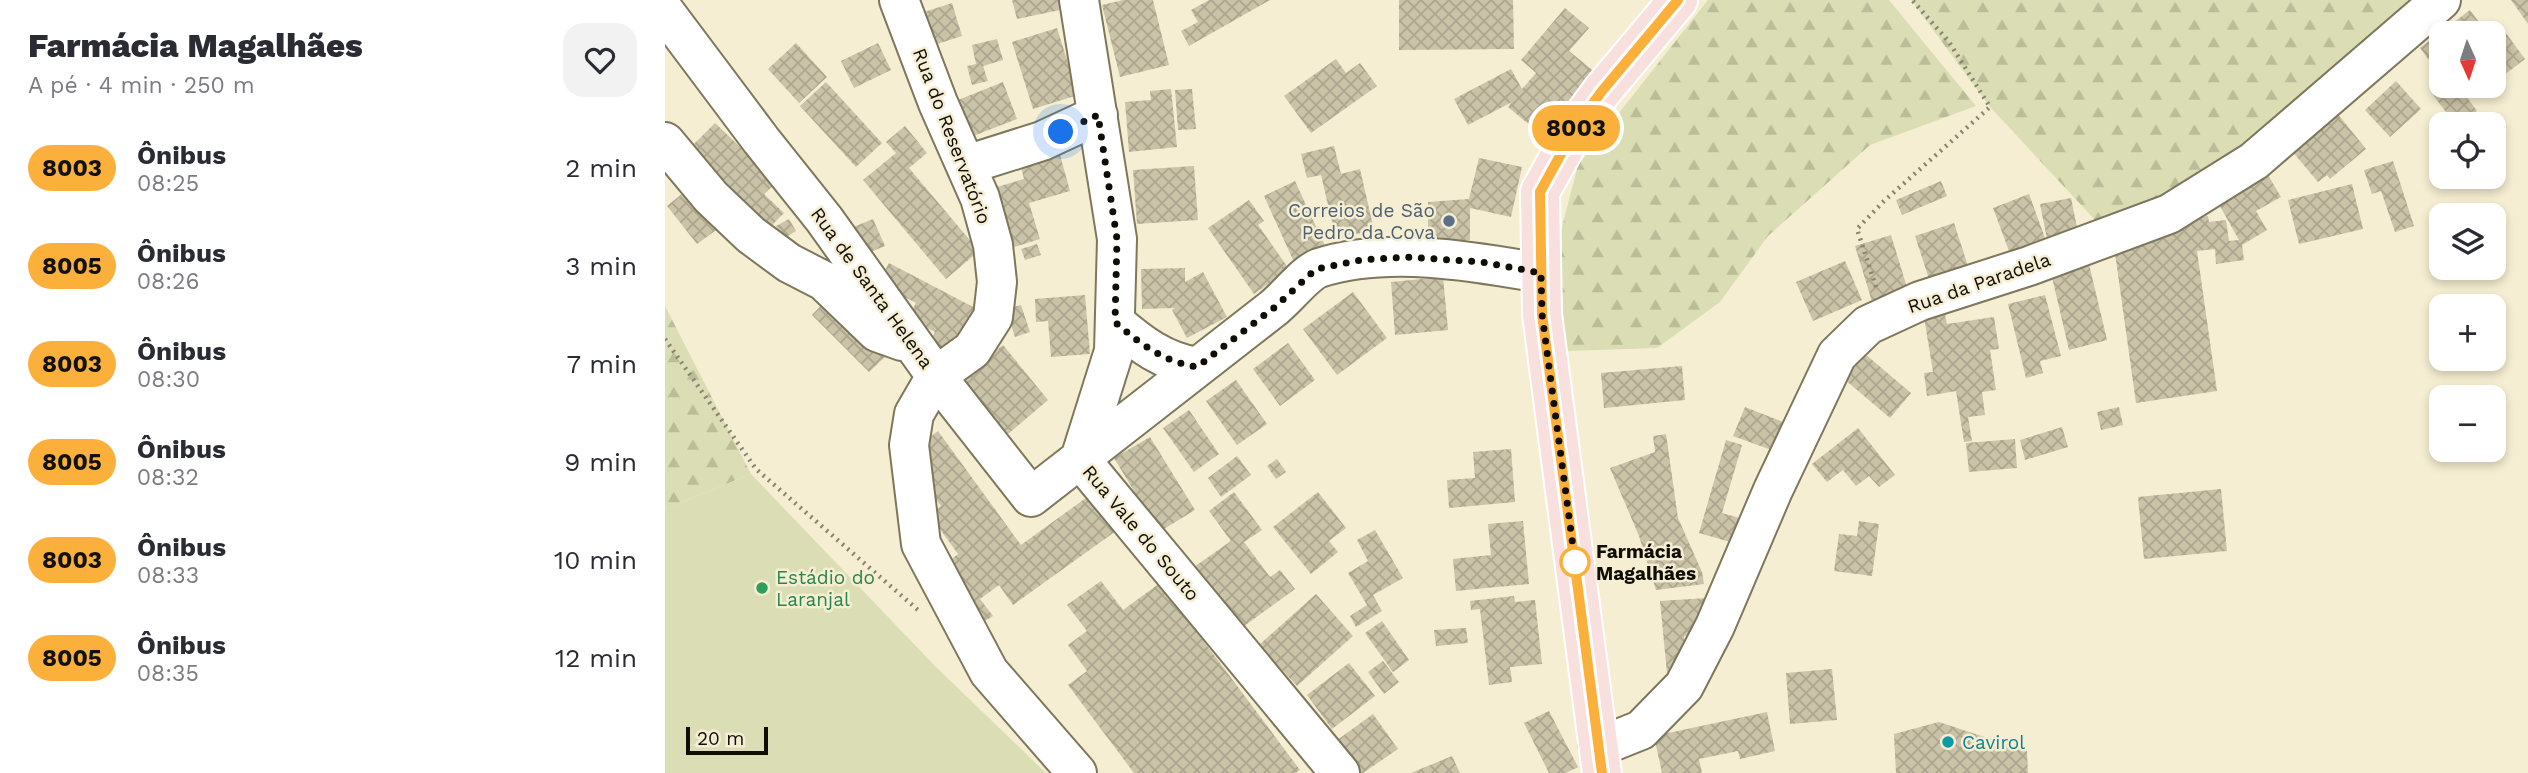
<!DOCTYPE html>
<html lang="pt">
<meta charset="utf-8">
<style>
body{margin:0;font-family:"Work Sans",sans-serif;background:#f2f2f3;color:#2b2b33;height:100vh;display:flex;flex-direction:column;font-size:26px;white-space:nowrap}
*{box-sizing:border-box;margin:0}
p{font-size:23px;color:#7c7c81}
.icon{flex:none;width:38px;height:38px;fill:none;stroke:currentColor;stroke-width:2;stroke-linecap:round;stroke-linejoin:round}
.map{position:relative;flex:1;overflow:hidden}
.details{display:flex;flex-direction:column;background:#fff;width:665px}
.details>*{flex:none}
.badge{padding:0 14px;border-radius:23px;font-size:24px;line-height:46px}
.needle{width:46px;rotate:177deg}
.tools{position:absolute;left:1764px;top:21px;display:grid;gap:14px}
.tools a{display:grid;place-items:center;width:77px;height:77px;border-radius:14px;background:#fff;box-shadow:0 4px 10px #0003;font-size:35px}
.scale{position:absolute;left:21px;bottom:18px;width:82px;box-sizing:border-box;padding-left:7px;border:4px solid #0f0d05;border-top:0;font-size:19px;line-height:24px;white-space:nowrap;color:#0f0d05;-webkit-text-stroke:5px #f5eed2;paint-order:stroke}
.you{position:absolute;width:35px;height:35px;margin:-18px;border:5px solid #fff;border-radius:50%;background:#1a73e8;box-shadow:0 0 0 10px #1a73e833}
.map>.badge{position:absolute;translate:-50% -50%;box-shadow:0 0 0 4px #fff}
.round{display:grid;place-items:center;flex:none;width:74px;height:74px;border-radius:21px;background:#f2f2f3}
.headline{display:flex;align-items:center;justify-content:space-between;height:119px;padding:0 28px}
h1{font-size:33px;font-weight:800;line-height:52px}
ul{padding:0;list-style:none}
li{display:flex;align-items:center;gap:21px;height:98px;padding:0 28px}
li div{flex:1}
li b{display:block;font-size:26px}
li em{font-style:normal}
li .badge{min-width:77px;font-weight:700;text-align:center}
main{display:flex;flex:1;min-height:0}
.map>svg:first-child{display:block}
.forest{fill:url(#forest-firs)}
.pitch{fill:#dbdeb4}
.building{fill:url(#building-cross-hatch)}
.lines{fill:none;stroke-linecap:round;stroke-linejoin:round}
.minor-casing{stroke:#7d775d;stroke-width:42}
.major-casing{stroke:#fff;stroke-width:42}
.path{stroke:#878370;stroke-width:4.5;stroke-dasharray:2 5;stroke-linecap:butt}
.minor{stroke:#fff;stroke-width:38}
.major{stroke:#f8e0df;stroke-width:38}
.line-casing{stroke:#fff;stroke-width:16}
.line{stroke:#fbb03b;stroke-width:10}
.walk{stroke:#0f0d05;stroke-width:7;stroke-dasharray:0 12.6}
.service-dot{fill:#5c6f8a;stroke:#f5eed2;stroke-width:2.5}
.stop-dot{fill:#fff;stroke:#fbb03b;stroke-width:3.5}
.leisure-dot{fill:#2e9e5b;stroke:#f5eed2;stroke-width:2.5}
.culture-dot{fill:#0f9aa8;stroke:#f5eed2;stroke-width:2.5}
.labels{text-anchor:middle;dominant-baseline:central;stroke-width:5;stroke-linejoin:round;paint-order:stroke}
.street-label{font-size:19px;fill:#0f0d05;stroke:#f5eed2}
.service-label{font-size:19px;fill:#4e5e75;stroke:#f5eed2;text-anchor:end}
.stop-label{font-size:19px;font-weight:bold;fill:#0f0d05;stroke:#f5eed2;text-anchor:start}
.leisure-label{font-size:19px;fill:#27864d;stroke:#f5eed2;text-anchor:start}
.culture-label{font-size:19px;fill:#0d838f;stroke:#f5eed2;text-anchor:start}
</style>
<main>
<section class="details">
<div class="headline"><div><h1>Farmácia Magalhães</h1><p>A pé · 4 min · 250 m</p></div><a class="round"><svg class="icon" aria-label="heart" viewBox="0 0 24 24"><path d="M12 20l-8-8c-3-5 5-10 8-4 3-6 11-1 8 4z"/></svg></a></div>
<ul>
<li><span class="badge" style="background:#fbb03b;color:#111">8003</span><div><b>Ônibus</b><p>08:25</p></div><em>2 min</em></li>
<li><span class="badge" style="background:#fbb03b;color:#111">8005</span><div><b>Ônibus</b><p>08:26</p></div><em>3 min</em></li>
<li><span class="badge" style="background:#fbb03b;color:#111">8003</span><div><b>Ônibus</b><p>08:30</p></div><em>7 min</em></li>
<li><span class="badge" style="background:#fbb03b;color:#111">8005</span><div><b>Ônibus</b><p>08:32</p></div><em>9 min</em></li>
<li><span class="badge" style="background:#fbb03b;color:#111">8003</span><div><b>Ônibus</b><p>08:33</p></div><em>10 min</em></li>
<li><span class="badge" style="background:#fbb03b;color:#111">8005</span><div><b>Ônibus</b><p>08:35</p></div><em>12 min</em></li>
</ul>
</section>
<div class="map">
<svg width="1863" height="773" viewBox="0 0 1863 773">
<defs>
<pattern id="forest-firs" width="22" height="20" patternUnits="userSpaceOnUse" patternTransform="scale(1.75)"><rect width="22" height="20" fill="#dbdeb4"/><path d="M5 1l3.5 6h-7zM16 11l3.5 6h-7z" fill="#bbbd99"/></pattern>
<pattern id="building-cross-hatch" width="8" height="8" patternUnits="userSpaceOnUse" patternTransform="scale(1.75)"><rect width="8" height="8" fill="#cac3a8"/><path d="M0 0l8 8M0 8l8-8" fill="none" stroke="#aca68f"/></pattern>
</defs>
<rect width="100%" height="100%" fill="#f5eed2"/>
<path class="forest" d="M1043,0H1224L1311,106L1205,145L1103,236L1055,302L992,348L902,351L890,254L913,165Z
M1246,0H1746L1589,161L1445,236L1325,107Z
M0,306L86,474L0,509Z"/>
<path class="pitch" d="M86,474L270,666L381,773H0V509Z"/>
<path class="building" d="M347,0H397L400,9L352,19Z
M458,0H488L504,65L455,77L437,5Z
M544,0H605L524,46L516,31L533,22L526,10Z
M734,0H848L849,49L734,50Z
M1846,0H1863V24Z
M287,3L297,36L266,46L256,13Z
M900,8L924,28L904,51L931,73L878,136L843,107L847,102L803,125L789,99L846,69L857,89L871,73L856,60Z
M1805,10L1822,33H1776V76L1755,48Z
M392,28L413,95L368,109L347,42Z
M1837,28L1860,59L1830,82L1829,34Z
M332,39L338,60L318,66L323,81L307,85L302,66L311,64L307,45Z
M131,43L162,77L134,103L103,69Z
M213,43L226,70L189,88L176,61Z
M671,59L681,73L695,63L712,86L646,133L619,96Z
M1731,81L1756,109L1725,137L1700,110Z
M161,82L217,143L191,167L135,106Z
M338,82L352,119L298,140L283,104Z
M1781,86H1814L1801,96L1812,111L1794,124H1790L1768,95Z
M506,89L512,147L464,152L460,102L486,100L485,91Z
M527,89L531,129L513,130L510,90Z
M1672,113L1701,149L1665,179L1662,175L1653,182L1626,150Z
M50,123L112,182L99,194L119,213L94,238L25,148Z
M240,126L262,153L244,168L314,251L281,279L198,180L231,153L221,142Z
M669,146L676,174L695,169L709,230L671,239L656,175L642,178L636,154Z
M395,155L405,191L364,203L375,239L349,247L332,187L359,179L356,167Z
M814,158L857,167L846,217L805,208V240L763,242V202L804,199Z
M1728,161L1749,226L1730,232L1716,191L1707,194L1699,170Z
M529,166L533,220L472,224L468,170Z
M1600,170L1616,197L1591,211L1602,230L1577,245L1579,260L1551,264L1550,249L1532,251L1552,391L1471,403L1449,246L1488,240L1486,224L1543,216L1544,222L1561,220L1564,241L1574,240L1551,199Z
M630,181L661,248L629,262L599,196Z
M1276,181L1282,196L1237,215L1231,200Z
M1687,184L1698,229L1634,244L1623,200Z
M23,189L54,228L32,244L2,206Z
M1364,194L1383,246L1347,259L1328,208Z
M1406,198L1414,237L1383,244L1375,204Z
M584,200L599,221L593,225L624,269L589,294L543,228Z
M124,219L131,231L118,239L111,226Z
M208,219L220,246L198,255L186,228Z
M1289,223L1303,266L1264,279L1250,236Z
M1226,235L1244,294L1208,305L1190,246Z
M372,244L376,255L360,260L356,249Z
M1180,261L1197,300L1148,321L1131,282Z
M224,263L312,309L288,354L265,342L270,332L243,318L251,303L213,283Z
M1424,264L1442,340L1404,350L1386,273Z
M520,268V282L538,272L562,317L522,338L507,310L510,308L477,309L476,269Z
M778,277L783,330L730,335L726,282Z
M688,292L722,338L672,375L638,329Z
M420,295L425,354L386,357L383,321L371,322L370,299Z
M1380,295L1396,356L1375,361L1378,373L1361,378L1343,304Z
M163,298L221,356L204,372L147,315Z
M356,305L365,332L350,337L341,309Z
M1280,314L1282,324L1329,317L1334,349L1325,350L1331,390L1317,392L1320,415L1303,417L1307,441L1299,442L1291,391L1262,396L1259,373L1268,372L1259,317Z
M623,343L650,380L615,406L588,369Z
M338,345L383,400L343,434L297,378Z
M1193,348L1246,393L1225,418L1172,373Z
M1017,366L1020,400L939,408L936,373Z
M571,380L602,424L572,445L541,401Z
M1080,407L1123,424L1112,452L1068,436Z
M1454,407L1458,425L1436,430L1432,412Z
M524,410L554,454L529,472L498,428Z
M1397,427L1403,447L1360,460L1355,440Z
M1193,428L1230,475L1214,487L1204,476L1191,486L1178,470L1162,482L1147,464Z
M273,431L356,545L425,495L451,531L348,605L334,585L315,599L328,616L320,621L279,565L293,554L264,514L276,506L259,484L269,477L249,449Z
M1001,434L1013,518L1037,572L1039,584L991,590L974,536L945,468L990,452L988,436Z
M485,437L530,510L494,532L449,458Z
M1350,439L1352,468L1304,472L1301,443Z
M1061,440L1077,445L1057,513L1086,521L1079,546L1034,533Z
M846,449L850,502L784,508L782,480L810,478L808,452Z
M572,456L586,475L556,497L543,478Z
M612,459L621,472L611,479L602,466Z
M1556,489L1562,551L1479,559L1473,497Z
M569,492L597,530L579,542L605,577L615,570L630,589L575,629L529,567L566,541L544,511Z
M653,492L681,528L664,541L673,552L646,574L608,527Z
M858,521L864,584L791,591L788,559L826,555L823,524Z
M1194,521L1214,524L1207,576L1169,571L1174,534L1192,536Z
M710,530L738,578L708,595L717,611L691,627L685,616L702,605L683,573L703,561L692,540Z
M436,581L458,610L495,583L635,770L630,773H469L403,685L422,671L403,645L422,631L402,605Z
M651,594L688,636L632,686L594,645Z
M849,596L850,602L870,600L877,664L845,667L847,682L824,685L815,609L806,610L805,601Z
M1042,598L1046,634L1019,636L1022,671L1002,673L995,601Z
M717,621L744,660L728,672L700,633Z
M801,628L803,643L771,646L769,630Z
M718,661L734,682L719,694L703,672Z
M684,663L710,696L667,729L642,695Z
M1167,669L1172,720L1125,724L1121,673Z
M884,711L913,767L901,773H884L859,723Z
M1102,712L1110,751L1075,759L1073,751L1034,759L1037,773H997L989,736Z
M708,714L733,749L698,773H683L664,746Z
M1274,722L1362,751L1363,773H1231L1229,734Z
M787,756L795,773H746Z"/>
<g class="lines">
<g class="minor-casing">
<path id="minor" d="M234,0L273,103L315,198L328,245L332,282L328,317L307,350L271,376L249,414L244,445L256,544L324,672L412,773
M414,0L452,239L449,351L415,459
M0,12L96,140L159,219L271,376L366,497C446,435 526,372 606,310C620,300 640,273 654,268C722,246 807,261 876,273
M0,142L46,197L86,235L124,263L159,281L212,332L237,341
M301,165L377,141L433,115
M450,322C475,344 499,362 532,367
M415,459L675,773
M933,743L946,742L976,730L1019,686L1050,626L1108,490L1172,355L1203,325L1255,301L1364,266L1504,214L1589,161L1776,0"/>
</g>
<g class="major-casing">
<path id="major" d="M937,773L877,314L875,192L912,125L937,91L1013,0"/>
</g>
<path class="path" d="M1211,287L1192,229L1219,201L1325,107L1284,42L1247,0
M0,339L91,469L253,610"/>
<use href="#minor" class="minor"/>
<use href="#major" class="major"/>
</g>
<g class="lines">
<g class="line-casing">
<path id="line" d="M937,773L877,314L875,192L912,125L937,91L1013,0"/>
</g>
<use href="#line" class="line"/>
<path class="walk" d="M396,132L433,115L452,239L450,322C475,344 499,362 532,367L610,307L651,269L696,260L741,257L817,262L876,273L877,314L910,562"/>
</g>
<circle class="service-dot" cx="784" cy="221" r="7"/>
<circle class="stop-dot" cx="910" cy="562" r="14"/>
<circle class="leisure-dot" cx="97" cy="588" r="7"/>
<circle class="culture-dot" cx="1283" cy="742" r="7"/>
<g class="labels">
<g class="street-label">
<text transform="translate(287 136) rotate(69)">Rua do Reservatório</text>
<text transform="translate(1314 283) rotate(-19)">Rua da Paradela</text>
<text transform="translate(207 288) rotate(54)">Rua de Santa Helena</text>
<text transform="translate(476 533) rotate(50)">Rua Vale do Souto</text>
</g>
<g class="service-label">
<text x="770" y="210">Correios de São<tspan x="770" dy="22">Pedro da Cova</tspan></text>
</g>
<g class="stop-label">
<text x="931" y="551">Farmácia<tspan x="931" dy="22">Magalhães</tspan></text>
</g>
<g class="leisure-label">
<text x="111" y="577">Estádio do<tspan x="111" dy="22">Laranjal</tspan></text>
</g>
<g class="culture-label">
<text x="1297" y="742">Cavirol</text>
</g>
</g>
</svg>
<div class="tools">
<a><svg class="needle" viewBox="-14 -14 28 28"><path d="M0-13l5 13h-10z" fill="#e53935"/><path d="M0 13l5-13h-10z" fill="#7c7c81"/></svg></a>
<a><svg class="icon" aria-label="locate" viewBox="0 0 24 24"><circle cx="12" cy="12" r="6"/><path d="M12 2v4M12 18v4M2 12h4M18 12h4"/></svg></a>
<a><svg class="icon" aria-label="layers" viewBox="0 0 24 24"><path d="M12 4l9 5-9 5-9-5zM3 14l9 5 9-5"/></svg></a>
<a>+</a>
<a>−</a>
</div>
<div class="scale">20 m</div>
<div class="you" style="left:396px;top:132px"></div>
<b class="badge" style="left:911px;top:128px;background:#fbb03b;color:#111">8003</b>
</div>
</main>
